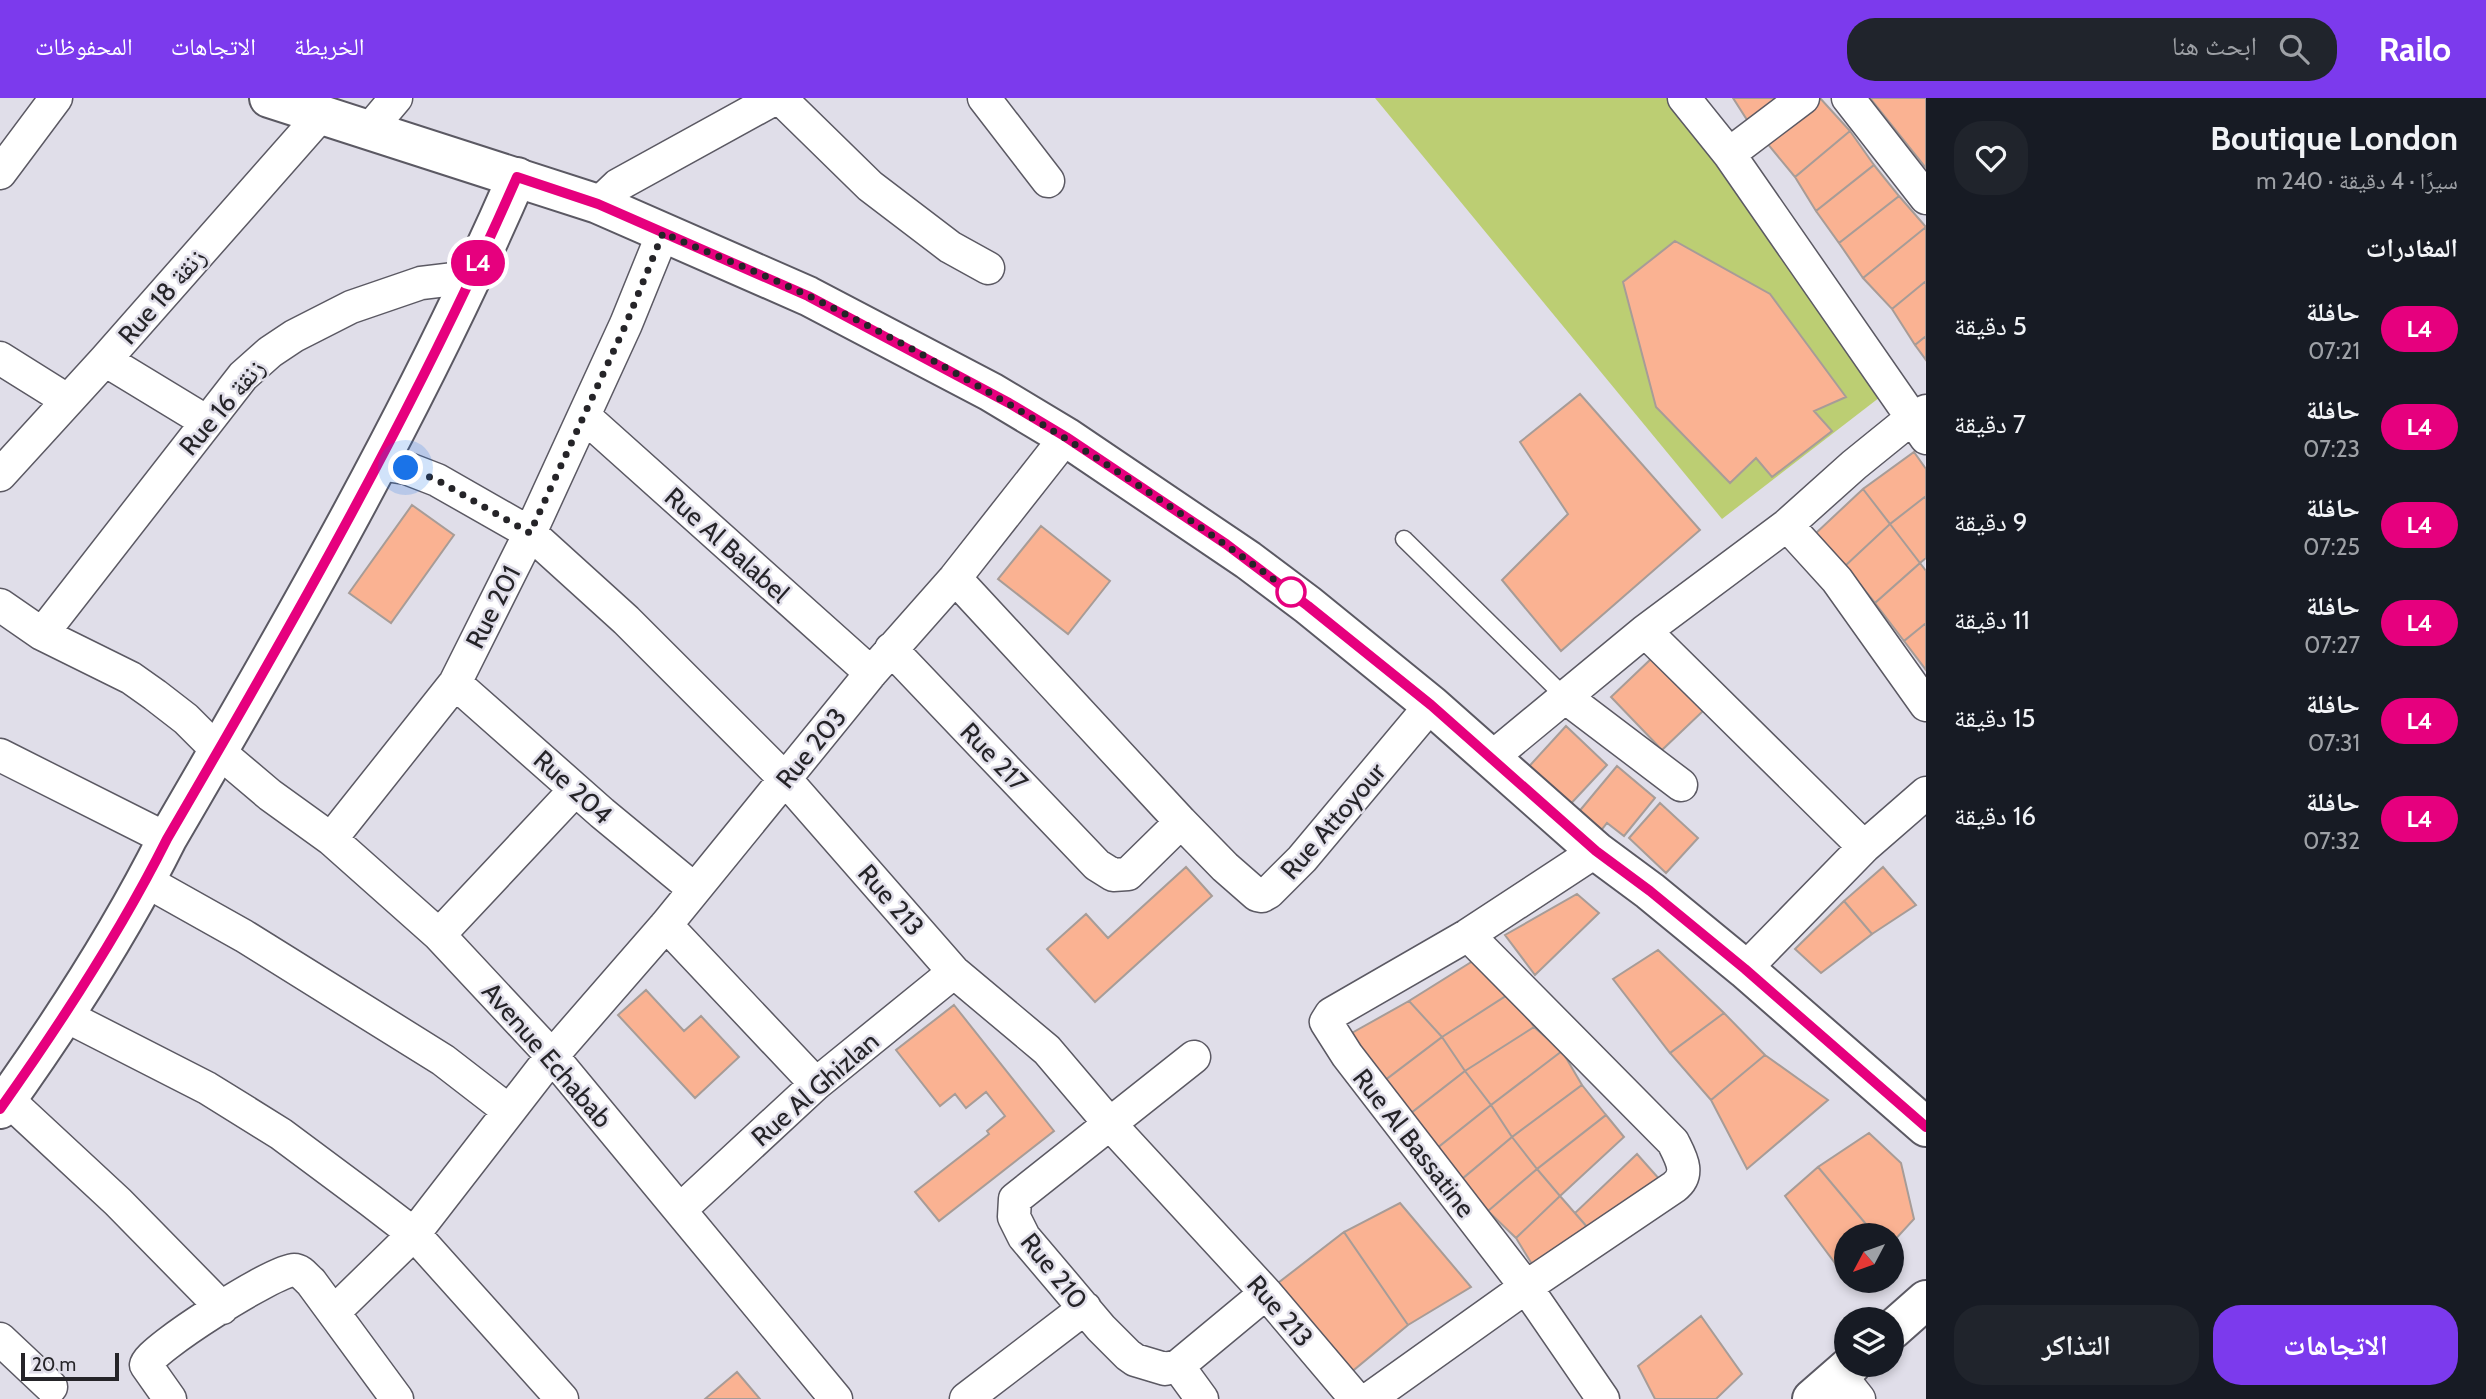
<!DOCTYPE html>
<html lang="ar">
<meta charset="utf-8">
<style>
body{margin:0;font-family:Cabin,"Noto Naskh Arabic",sans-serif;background:#20242c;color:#f1f3f6;direction:rtl;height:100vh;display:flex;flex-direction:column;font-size:26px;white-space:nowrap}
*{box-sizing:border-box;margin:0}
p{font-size:23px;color:#9ea1a6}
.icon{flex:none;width:38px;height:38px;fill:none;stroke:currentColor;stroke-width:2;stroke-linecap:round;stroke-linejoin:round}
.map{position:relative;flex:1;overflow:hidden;direction:ltr}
.panel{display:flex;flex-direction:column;background:#171b24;width:560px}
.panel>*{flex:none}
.badge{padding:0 14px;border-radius:23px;font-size:24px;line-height:46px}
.needle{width:46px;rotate:229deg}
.buttons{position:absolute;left:1834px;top:1125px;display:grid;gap:14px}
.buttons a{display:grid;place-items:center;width:70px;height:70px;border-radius:50%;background:#171b24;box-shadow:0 4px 10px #0003;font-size:35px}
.scale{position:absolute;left:21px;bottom:18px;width:98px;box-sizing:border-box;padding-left:7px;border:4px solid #252428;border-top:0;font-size:19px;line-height:24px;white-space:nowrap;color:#252428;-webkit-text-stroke:5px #e0dee9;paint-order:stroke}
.you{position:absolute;width:35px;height:35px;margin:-18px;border:5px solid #fff;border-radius:50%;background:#1a73e8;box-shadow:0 0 0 10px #1a73e833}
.map>.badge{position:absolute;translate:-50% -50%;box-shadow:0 0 0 4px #fff}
h2{padding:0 28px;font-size:26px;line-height:63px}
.round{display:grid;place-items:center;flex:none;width:74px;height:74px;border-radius:28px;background:#20242c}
.overview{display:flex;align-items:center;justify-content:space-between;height:119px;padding:0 28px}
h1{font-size:33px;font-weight:700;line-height:52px}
.primary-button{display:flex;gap:14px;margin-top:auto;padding:14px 28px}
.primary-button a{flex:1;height:80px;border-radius:28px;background:#7c3aed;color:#fff;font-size:28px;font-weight:700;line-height:80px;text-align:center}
.primary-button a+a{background:#20242c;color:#f1f3f6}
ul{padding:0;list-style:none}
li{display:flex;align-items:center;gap:21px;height:98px;padding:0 28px}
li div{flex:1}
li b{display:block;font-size:26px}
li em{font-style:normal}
li .badge{min-width:77px;font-weight:700;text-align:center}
header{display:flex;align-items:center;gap:42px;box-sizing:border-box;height:98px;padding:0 35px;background:#7c3aed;color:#fff}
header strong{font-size:33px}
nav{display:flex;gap:38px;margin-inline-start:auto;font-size:24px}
.search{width:490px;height:63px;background:#20242c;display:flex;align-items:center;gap:18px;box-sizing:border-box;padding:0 24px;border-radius:28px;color:#9ea1a6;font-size:26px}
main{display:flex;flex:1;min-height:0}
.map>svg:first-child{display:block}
.green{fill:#bcce73}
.building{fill:#fab292;stroke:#a79c97;stroke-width:2}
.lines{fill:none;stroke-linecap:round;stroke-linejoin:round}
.service-casing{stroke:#5b5963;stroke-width:19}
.minor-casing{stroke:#5b5963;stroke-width:35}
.tertiary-casing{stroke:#5b5963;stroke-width:42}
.secondary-casing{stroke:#5b5963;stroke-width:42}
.service{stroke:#fff;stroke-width:16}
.minor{stroke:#fff;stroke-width:32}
.tertiary{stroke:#fff;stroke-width:38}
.secondary{stroke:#fff;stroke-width:38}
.line-casing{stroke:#fff;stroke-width:16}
.line{stroke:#e6007e;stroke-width:10}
.walk{stroke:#252428;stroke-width:7;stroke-dasharray:0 12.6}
.stop-dot{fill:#fff;stroke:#e6007e;stroke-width:3.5}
.labels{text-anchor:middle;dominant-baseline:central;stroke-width:5;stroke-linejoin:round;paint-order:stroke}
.street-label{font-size:26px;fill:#252428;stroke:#e0dee9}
</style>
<header>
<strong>Railo</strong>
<div class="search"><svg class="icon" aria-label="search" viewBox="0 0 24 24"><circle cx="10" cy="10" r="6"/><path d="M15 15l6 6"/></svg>ابحث هنا</div>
<nav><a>الخريطة</a><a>الاتجاهات</a><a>المحفوظات</a></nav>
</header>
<main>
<section class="panel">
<div class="overview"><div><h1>Boutique London</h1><p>سيرًا · 4 دقيقة · 240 m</p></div><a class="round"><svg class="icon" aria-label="heart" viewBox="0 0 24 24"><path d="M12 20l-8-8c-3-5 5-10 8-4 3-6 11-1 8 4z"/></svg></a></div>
<h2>المغادرات</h2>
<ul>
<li><span class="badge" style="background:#e6007e;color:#fff">L4</span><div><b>حافلة</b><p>07:21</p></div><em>5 دقيقة</em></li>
<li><span class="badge" style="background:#e6007e;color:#fff">L4</span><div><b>حافلة</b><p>07:23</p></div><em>7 دقيقة</em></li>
<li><span class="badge" style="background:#e6007e;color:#fff">L4</span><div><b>حافلة</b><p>07:25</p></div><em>9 دقيقة</em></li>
<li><span class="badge" style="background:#e6007e;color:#fff">L4</span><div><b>حافلة</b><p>07:27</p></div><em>11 دقيقة</em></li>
<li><span class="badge" style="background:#e6007e;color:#fff">L4</span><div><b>حافلة</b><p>07:31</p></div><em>15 دقيقة</em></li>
<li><span class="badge" style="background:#e6007e;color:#fff">L4</span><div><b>حافلة</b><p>07:32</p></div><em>16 دقيقة</em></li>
</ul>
<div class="primary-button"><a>الاتجاهات</a><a>التذاكر</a></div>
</section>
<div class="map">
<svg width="1926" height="1301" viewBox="0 0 1926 1301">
<rect width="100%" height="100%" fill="#e0dee9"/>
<path class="green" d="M1375,0H1669L1884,296L1722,421Z"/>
<path class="building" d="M1733,0H1781L1749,25Z
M1820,0L1850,33L1795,79L1766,44Z
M1870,0H1926V70Z
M1850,33L1874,67L1816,113L1795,79Z
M1874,67L1899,98L1839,145L1816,113Z
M1899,98L1926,129L1863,180L1839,145Z
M1926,129V183L1892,211L1863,180Z
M1675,143L1770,196L1846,299L1814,313L1832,333L1772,379L1756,360L1730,385L1656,309L1623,184Z
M1926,183V238L1915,247L1892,211Z
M1926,238V262L1915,247Z
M1580,296L1700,432L1561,553L1502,482L1568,416L1520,344Z
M1914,354L1926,371V398L1890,426L1863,391Z
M1863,391L1890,426L1845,468L1816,435Z
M1926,398V460L1920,465L1890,426Z
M412,407L454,437L391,525L349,495Z
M1890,426L1920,465L1875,505L1845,468Z
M1041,428L1110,483L1068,536L998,481Z
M1920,465L1926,473V525L1904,543L1875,505Z
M1926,525V572L1904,543Z
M1652,560L1703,613L1662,652L1611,599Z
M1566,628L1607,667L1564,713L1523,675Z
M1617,668L1655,700L1624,738L1607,725L1599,735L1577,716Z
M1660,705L1698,740L1666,775L1629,740Z
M1186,769L1212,798L1095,904L1047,851L1086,816L1108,840Z
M1883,769L1916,807L1872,836L1844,803Z
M1577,796L1599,815L1535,877L1505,837Z
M1844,803L1872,836L1821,875L1795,851Z
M1658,852L1724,915L1670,955L1613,881Z
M1484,856L1512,894L1442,939L1409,903Z
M646,892L684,933L701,918L739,959L695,1000L618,917Z
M1512,894L1534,929L1465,973L1442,939Z
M1409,903L1442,939L1384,983L1350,936Z
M954,907L1054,1033L939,1123L915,1094L989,1036L987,1033L1005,1018L986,994L966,1010L955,996L940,1008L896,952Z
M1724,915L1765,957L1711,1002L1670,955Z
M1534,929L1562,953L1491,1007L1465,973Z
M1442,939L1465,973L1411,1015L1384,983Z
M1562,953L1582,987L1512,1039L1491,1007Z
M1765,957L1828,1002L1747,1071L1711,1002Z
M1465,973L1491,1007L1436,1051L1411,1015Z
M1582,987L1606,1017L1537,1071L1512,1039Z
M1491,1007L1512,1039L1462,1081L1436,1051Z
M1606,1017L1624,1039L1560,1098L1537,1071Z
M1869,1035L1901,1065L1914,1121L1892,1145V1138H1876L1818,1069Z
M1512,1039L1537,1071L1488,1113L1462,1081Z
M1637,1056L1669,1092L1595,1138L1575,1115Z
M1818,1069L1876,1138H1846V1180L1785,1098Z
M1537,1071L1560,1098L1516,1140L1488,1113Z
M1560,1098L1595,1138L1538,1176L1516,1140Z
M1400,1105L1471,1189L1408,1227L1344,1134Z
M1344,1134L1408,1227L1349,1276L1278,1185Z
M1701,1218L1742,1276L1716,1301H1655L1638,1268Z
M737,1274L760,1301H705Z"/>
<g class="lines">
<g class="service-casing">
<path id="service" d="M1404,441L1565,599"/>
</g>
<g class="minor-casing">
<path id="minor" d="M780,0L870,88L950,149L988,170
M984,0L1048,83
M1684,0L1729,56L1926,340
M1848,0L1926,100
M369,32L396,0
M1729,56L1803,0
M0,75L56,0
M598,106L618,87L776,0
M0,260L67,302
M105,262L207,324
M584,318L871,575
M379,366L406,370L437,382L530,435L626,522L786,682L954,874L1047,952L1109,1025L1266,1195L1356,1301
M0,377L105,262L321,17
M1787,427L1837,482L1926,607
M955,480L1181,724L1225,769L1257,797L1262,798L1269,794L1302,761L1431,607
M0,507L42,536L131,580L155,597L186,621L218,653L270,697L331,741L439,837L552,958L836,1301
M1645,533L1864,749
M42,536L243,278L270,254L294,238L351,209L421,185L471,179
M891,551L1097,767L1113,777L1128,776L1181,724
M455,585L602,715L694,791
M1565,599L1681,687
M0,657L167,741
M1490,661L1645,533L1787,427L1854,367L1912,320L1926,313
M331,741L455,585L530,435L626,226L663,135
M1596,753L1468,837L1331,916L1326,924L1347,957L1526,1189L1603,1301
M146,783L244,838L443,962L509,1013
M666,827L816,986
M439,837L575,692
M1745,871L1864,749L1926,695
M64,917L207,990L281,1036L371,1103L414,1136L562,1301
M1194,959L1015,1101L1014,1119L1024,1139L1101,1230L1128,1257L1135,1262L1165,1271L1178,1268L1202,1301
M7,1001L118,1104L222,1210
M680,1112L816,986L954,874
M334,1214L414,1136L552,958L666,827L871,575L955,480L1066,339
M0,1241L51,1289
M1178,1268L1266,1195
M1840,1277L1859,1301
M170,1301L146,1267C148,1252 275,1172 294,1172C301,1172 306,1180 311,1184L397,1301
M966,1301L1085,1210
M1369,1301L1526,1189L1674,1089C1691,1076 1681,1060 1673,1044L1468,837"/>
</g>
<g class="tertiary-casing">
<path id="tertiary" d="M0,1011C61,926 120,835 167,741C293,525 417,309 517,79"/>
</g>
<g class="secondary-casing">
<path id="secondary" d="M269,0L598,106L808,198L991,294L1066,339L1248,462L1308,507L1431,607L1596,753L1650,793L1745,871L1926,1029
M1892,1232L1926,1202
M1812,1301L1851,1267"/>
</g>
<use href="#service" class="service"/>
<use href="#minor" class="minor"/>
<use href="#tertiary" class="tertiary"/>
<use href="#secondary" class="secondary"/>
</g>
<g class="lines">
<g class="line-casing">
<path id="line" d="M0,1011C61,925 120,835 167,741C293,525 417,308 517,79L598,106L808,198L1009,305L1066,339L1226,446L1308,508L1431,607L1596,753L1650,793L1745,871L1926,1029"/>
</g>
<use href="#line" class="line"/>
<path class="walk" d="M406,370L437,382L530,435L626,226L663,135C711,156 761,175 809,198C979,281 1139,382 1291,494"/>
</g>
<circle class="stop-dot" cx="1291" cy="494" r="14"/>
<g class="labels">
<g class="street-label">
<text transform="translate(162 198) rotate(-49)">Rue 18 زنقة</text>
<text transform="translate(222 309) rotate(-50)">Rue 16 زنقة</text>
<text transform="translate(727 447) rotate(42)">Rue Al Balabel</text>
<text transform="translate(493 509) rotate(-63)">Rue 201</text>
<text transform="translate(811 650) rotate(-51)">Rue 203</text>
<text transform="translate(994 659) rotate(46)">Rue 217</text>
<text transform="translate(573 689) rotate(42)">Rue 204</text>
<text transform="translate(1333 723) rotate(-49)">Rue Attoyour</text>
<text transform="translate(891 802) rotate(49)">Rue 213</text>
<text transform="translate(547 957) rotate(49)">Avenue Echabab</text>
<text transform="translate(815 991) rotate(-41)">Rue Al Ghizlan</text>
<text transform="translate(1414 1045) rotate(52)">Rue Al Bassatine</text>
<text transform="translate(1054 1173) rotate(51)">Rue 210</text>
<text transform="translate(1280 1213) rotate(49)">Rue 213</text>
</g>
</g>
</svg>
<div class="buttons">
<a><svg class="needle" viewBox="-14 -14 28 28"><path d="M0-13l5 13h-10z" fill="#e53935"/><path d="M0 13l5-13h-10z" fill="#9ea1a6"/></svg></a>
<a><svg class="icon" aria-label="layers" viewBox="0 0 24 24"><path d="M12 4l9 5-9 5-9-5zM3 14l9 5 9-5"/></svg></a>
</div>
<div class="scale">20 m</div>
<div class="you" style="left:406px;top:370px"></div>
<b class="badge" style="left:478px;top:165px;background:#e6007e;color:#fff">L4</b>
</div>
</main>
